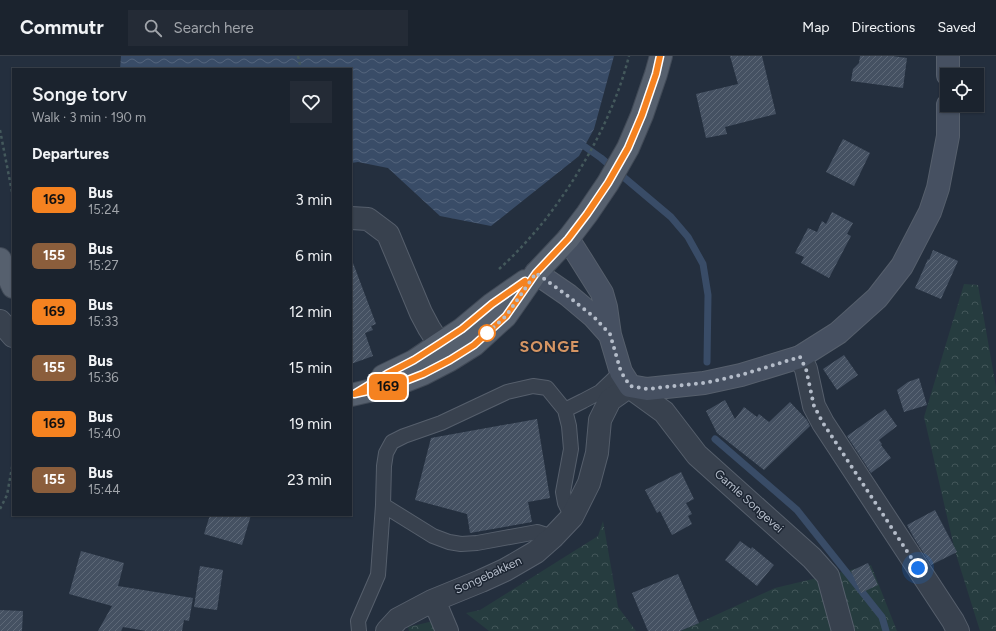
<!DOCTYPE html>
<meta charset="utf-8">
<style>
body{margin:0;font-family:Figtree,sans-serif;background:#242b36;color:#f1f3f6;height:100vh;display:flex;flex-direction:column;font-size:15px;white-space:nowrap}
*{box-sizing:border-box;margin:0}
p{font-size:13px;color:#a0a4aa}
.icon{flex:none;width:22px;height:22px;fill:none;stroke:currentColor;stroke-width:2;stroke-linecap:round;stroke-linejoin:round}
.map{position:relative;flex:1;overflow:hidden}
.side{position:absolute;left:12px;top:12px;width:340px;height:448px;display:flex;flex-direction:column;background:#1b232e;border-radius:0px;box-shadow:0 1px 3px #0004,0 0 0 1px #39404a}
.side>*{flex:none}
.badge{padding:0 8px;border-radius:6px;font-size:14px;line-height:26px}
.buttons{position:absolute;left:940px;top:12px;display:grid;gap:8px}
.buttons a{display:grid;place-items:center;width:44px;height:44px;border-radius:0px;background:#1b232e;box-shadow:0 1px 3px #0004,0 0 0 1px #39404a;font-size:20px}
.you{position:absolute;width:20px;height:20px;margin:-10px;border:3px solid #fff;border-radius:50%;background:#1a73e8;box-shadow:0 0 0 6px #1a73e833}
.map>.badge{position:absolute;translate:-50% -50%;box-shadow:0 0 0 2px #fff}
h2{padding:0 20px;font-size:15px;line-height:36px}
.round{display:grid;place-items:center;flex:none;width:42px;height:42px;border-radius:0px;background:#242b36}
.overview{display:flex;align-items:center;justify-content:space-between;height:68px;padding:0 20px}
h1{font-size:19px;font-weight:600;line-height:30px}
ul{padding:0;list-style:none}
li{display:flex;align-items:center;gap:12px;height:56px;padding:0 20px}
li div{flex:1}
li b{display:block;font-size:15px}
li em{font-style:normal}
li .badge{min-width:44px;font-weight:700;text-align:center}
header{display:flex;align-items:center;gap:24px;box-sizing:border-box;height:56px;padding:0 20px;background:#1b232e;border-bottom:1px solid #39404a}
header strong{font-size:19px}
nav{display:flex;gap:22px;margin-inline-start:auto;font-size:14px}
.search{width:280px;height:36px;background:#242b36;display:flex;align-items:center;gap:10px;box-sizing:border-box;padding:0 14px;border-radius:0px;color:#a0a4aa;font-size:15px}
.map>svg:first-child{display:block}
.forest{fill:url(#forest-crowns)}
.water{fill:url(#water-waves)}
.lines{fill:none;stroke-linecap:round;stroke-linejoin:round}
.stream{stroke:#394c67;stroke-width:7}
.building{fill:url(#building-hatch)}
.lane-casing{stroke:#565f6c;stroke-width:16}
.street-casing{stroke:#565f6c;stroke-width:24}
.secondary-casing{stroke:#565f6c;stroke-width:24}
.primary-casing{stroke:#414a57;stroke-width:24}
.path{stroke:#44595c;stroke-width:2.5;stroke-dasharray:3 3;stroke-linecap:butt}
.lane{stroke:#38414e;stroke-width:14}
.street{stroke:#38414e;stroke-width:22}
.secondary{stroke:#465061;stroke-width:22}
.primary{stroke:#56606e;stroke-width:22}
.line-casing{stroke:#fff;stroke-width:9}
.line{stroke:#f58220;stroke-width:6}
.walk{stroke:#b4bcc9;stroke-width:4;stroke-dasharray:0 7.2}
.stop-dot{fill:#fff;stroke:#f58220;stroke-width:2}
.labels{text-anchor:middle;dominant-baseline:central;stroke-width:3;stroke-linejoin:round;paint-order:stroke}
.street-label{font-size:12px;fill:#b4bcc9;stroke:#1d2633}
.district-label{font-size:16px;font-weight:bold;letter-spacing:1px;fill:#d59563;stroke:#1d2633}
</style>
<header>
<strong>Commutr</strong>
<div class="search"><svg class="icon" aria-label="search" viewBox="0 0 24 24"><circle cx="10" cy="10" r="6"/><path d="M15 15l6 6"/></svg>Search here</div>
<nav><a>Map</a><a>Directions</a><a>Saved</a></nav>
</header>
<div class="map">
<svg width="996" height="575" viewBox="0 0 996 575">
<defs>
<pattern id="forest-crowns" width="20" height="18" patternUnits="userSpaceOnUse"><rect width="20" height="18" fill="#263c3f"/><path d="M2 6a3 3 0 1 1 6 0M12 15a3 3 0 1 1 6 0" fill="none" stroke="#435659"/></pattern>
<pattern id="water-waves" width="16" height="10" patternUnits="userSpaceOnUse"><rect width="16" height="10" fill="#394c67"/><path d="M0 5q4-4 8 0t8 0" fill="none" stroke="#53647b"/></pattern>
<pattern id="building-hatch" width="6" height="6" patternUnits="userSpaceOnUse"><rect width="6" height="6" fill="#455162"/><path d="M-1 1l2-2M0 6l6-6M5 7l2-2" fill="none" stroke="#5d6877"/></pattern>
</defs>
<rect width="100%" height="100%" fill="#242f3e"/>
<path class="forest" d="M964,228L978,229L996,331V575H980L955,495L924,361Z
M603,465L618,551L636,575H489L466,557L480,554L598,480Z
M871,509L897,575H681L775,532Z
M442,563L438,575H409L408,571Z"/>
<path class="water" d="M121,0H614L594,73L579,100L491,170L440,160L388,112L358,106L351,107V13H120Z"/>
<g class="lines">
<path class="stream" d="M584,90L601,102L671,161L688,181L703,208L708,239L707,306
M715,383L797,454L882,561L886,575"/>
</g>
<path class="building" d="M730,0H762L776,58L725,71L727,78L706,82L696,38L738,28Z
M860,0H892L907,2L903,32L851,25L853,13L859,7Z
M843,83L870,97L854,130L826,116Z
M832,156L853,167L847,178L851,180L829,222L801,207L804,201L795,197L808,172L817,176L822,165L826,168Z
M933,194L958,205L941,243L915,232L928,203L929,204Z
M351,207H353L376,268L371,270L373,274L365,277L373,300L351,308Z
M844,299L858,319L837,334L823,313Z
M919,322L927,349L904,356L897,334L908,326Z
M725,344L735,363L744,351L757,361L759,358L769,366L790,346L807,364L810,370L764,414L717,377L706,355Z
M885,353L897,370L879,384L882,388L881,389L891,402L871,417L847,380Z
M537,363L550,442L528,446L532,466L470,477L467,458L415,444L431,382Z
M681,416L694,443L686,447L692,458L688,460L692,468L672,479L660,455L657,457L645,434Z
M935,454L957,496L931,509L914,482L907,469Z
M210,459H251L242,489L204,478Z
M740,485L751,493L752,491L774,509L757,530L725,504Z
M81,495L124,507L118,530L193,542L189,565L184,564L182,575H146L123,571L121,575H98L112,550L69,538Z
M868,507L878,529L861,537L851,515Z
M200,510L223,514L217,554L194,551Z
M678,518L699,567L680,575H648L632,537Z
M0,554L23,555L22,575H0Z"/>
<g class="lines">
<g class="lane-casing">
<path id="lane" d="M565,354L583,345L600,336L621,316
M383,449L433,480L449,486L461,488L477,487L537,476L553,481
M359,575L358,565L378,519L383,449L384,410L386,397L392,386L404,380L441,367L507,336L533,330L547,332L565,354L569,370L571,393L563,436L565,447L572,461"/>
</g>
<g class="street-casing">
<path id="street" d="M351,162L368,163L388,178L421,257L429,272L449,303
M0,265L13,280
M800,301L806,313L814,350L823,367L953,565L958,575
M432,545L439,556L447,575
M387,575L398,563L432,545L481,525L505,514L536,496L553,481L572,461L589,427L597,397L600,364L610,344L630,330L635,335L664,356L697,399L812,502L828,520L843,575"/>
</g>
<g class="secondary-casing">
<path id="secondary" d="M948,19V0
M568,183L582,205L602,237L606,251L610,279L621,316L630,330L647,333L704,327L741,319L800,301L838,277L877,242L902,210L930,156L938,132L948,80V49
M536,217L568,239L593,260L610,279"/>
</g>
<g class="primary-casing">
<path id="primary" d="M0,203L13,231
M383,320L414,305L439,288L462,273L492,248L525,225
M351,339L395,329L423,318L450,304L474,289L506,260L536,217L568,183L587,158L608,127L628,92L642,59L656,18L661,0"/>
</g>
<path class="path" d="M298,0L301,13
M0,74L13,141
M499,213C516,198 531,181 545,164C582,116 614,59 629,0
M0,453L7,439L13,406"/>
<use href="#lane" class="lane"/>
<use href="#street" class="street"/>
<use href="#secondary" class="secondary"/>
<use href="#primary" class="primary"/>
</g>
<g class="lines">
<g class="line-casing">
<path id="line" d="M525,225L492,248L462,273L439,288L414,304L387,318L354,338L395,329L423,318L450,304L474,289L506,260L536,217L568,183L587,158L608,127L628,92L642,59L656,18L660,0"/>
</g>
<use href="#line" class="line"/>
<path class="walk" d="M487,277L485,279L506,260L536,217L568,240L580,250L593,260L610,278L621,316L630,330L647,333L704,327L741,319L800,301L806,313L814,350L823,367L918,512"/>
</g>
<circle class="stop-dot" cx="487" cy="277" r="8"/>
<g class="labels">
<g class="street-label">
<text transform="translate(749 445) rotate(42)">Gamle Songevei</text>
<text transform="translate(488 519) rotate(-25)">Songebakken</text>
</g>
<g class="district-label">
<text x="550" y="290">SONGE</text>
</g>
</g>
</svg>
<div class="buttons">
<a><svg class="icon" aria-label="locate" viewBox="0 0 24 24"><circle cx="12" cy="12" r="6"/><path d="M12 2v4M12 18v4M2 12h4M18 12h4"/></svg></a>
</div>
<div class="you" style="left:918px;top:512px"></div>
<b class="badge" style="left:388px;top:331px;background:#f58220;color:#111">169</b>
<section class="side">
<div class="overview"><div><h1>Songe torv</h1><p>Walk · 3 min · 190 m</p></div><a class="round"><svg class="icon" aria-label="heart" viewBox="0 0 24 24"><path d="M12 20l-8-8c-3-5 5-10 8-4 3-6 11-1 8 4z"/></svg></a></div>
<h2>Departures</h2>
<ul>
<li><span class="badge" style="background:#f58220;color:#111">169</span><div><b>Bus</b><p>15:24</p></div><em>3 min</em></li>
<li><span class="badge" style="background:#8b5e3c;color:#fff">155</span><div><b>Bus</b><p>15:27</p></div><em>6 min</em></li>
<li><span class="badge" style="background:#f58220;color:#111">169</span><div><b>Bus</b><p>15:33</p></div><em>12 min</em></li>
<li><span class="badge" style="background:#8b5e3c;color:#fff">155</span><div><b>Bus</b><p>15:36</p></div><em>15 min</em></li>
<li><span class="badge" style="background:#f58220;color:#111">169</span><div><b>Bus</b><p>15:40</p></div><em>19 min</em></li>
<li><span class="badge" style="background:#8b5e3c;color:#fff">155</span><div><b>Bus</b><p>15:44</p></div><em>23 min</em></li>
</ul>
</section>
</div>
